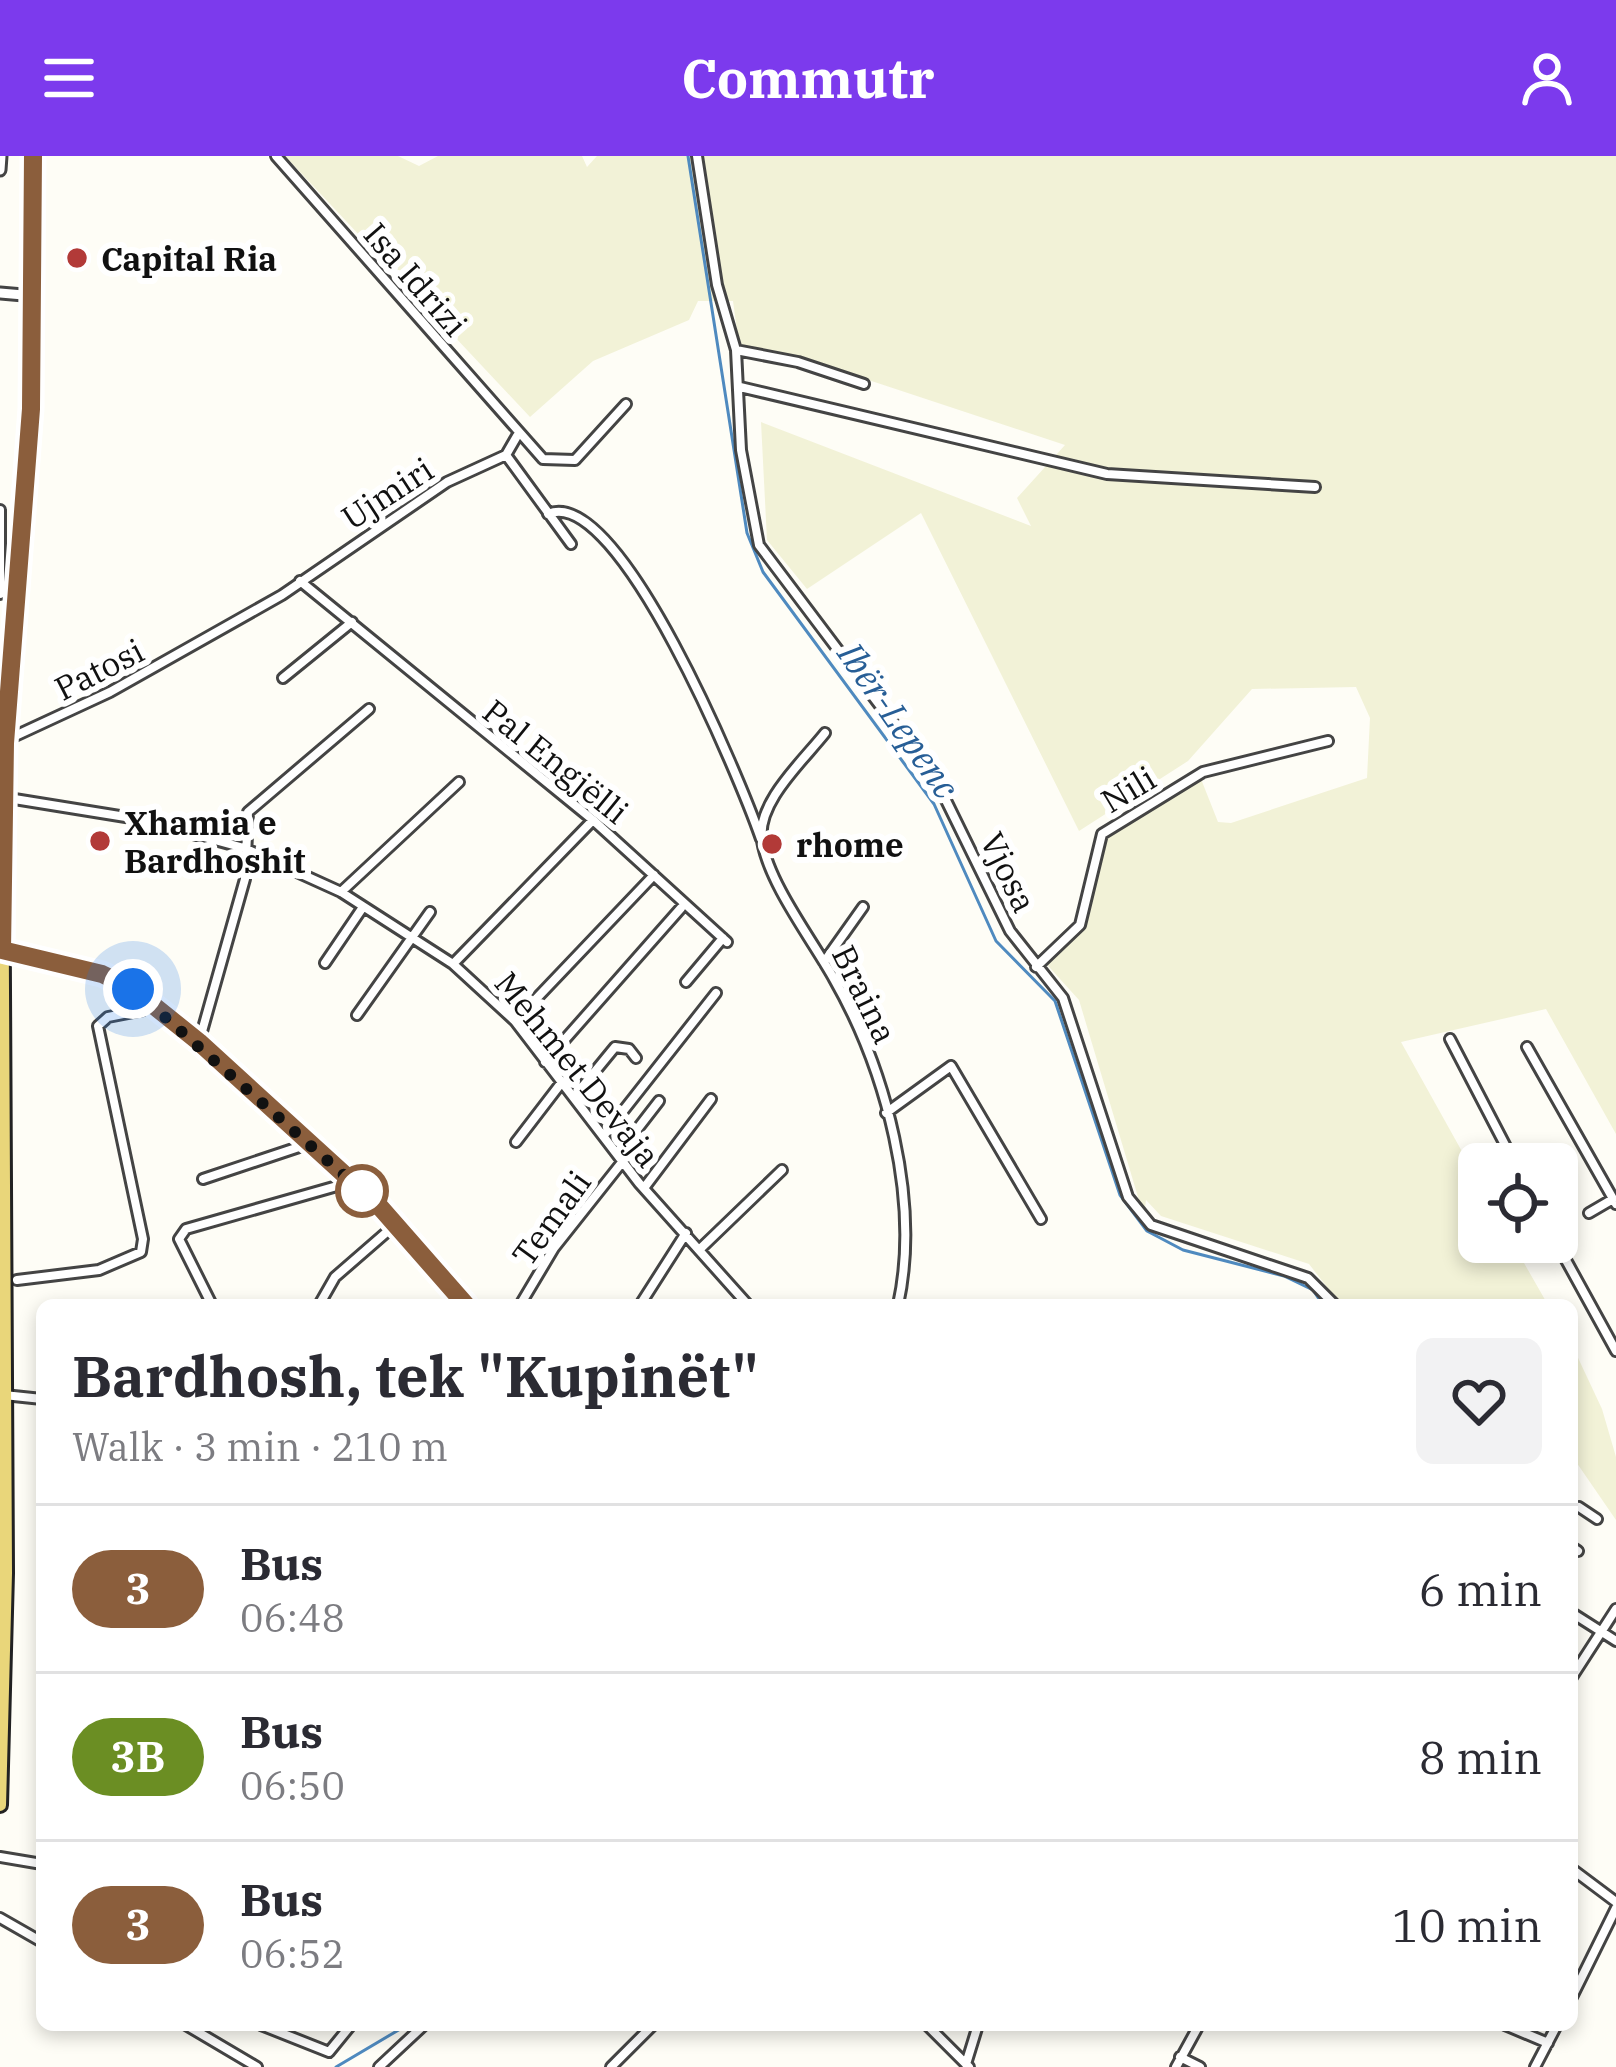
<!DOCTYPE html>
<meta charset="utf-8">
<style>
body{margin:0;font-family:"IBM Plex Serif",serif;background:#f2f2f3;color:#2b2b33;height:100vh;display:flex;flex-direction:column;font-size:45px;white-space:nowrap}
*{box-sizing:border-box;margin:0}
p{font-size:39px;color:#7c7c81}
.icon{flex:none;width:66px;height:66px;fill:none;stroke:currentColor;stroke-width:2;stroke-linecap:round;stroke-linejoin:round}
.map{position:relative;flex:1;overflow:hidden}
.side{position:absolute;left:36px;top:1143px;width:1542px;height:732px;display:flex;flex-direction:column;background:#fff;border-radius:18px;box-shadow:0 6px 18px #0003}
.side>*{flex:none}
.badge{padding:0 24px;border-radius:39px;font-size:42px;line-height:78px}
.fabs{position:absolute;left:1458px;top:987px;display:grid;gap:24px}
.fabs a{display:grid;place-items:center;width:120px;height:120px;border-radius:18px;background:#fff;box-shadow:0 6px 18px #0003;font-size:60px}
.you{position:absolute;width:60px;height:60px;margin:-30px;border:9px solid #fff;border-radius:50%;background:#1a73e8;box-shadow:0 0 0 18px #1a73e833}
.map>.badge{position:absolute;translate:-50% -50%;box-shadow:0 0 0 6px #fff}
.round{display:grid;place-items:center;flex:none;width:126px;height:126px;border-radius:18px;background:#f2f2f3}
.headline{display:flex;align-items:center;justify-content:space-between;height:204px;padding:0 36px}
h1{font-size:57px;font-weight:700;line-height:90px}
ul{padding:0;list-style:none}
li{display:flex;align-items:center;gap:36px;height:168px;padding:0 36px;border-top:3px solid #e1e1e2}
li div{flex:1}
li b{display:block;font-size:45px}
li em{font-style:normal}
li .badge{min-width:132px;font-weight:700;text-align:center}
header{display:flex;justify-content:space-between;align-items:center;height:156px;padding:0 36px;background:#7c3aed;color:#fff;font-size:54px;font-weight:700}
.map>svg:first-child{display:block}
.farmland{fill:#f2f2d7}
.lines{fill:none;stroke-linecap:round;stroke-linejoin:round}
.stream{stroke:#4f8abf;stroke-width:3}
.minor-casing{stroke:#444;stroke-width:14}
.tertiary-casing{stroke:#444;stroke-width:15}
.primary-casing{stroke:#222;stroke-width:18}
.minor{stroke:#fff;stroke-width:8}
.tertiary{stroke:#fff;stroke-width:9}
.primary{stroke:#e9d67a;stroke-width:12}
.line-casing{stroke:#fff;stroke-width:27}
.line{stroke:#8b5e3c;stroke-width:18}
.walk{stroke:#111;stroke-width:12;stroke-dasharray:0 21.6}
.poi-dot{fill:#b23a38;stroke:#fff;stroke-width:4.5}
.stop-dot{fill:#fff;stroke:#8b5e3c;stroke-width:6}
.labels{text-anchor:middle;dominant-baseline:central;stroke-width:12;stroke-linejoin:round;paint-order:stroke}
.poi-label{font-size:33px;font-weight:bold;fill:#111;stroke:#fff;text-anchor:start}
.street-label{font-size:33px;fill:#111;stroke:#fff}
.water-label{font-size:36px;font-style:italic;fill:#275e96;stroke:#fff}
</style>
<header><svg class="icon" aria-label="menu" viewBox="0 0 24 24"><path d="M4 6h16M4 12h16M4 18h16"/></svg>Commutr<svg class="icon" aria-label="person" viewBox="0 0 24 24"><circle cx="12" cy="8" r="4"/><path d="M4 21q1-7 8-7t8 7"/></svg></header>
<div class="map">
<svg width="1616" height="1911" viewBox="0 0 1616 1911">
<rect width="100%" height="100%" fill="#fefdf6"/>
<path class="farmland" d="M285,0H398L419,10L438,0H582L587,11L597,0H1616V978L1546,853L1401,886L1479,1026V1086H1512L1548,1149H1341L1309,1108L1161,1060L1146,1044L1144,1061L1079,844L1041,802L1080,769L1104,680L1160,644L1201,623L1218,666L1231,667L1367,622L1370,562L1356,531L1252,533L1188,605L1079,675L921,357L807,433L767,384L761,266L1031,370L1017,342L1065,289L796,200L739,189L733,145H698L689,164L593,205L530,261Z
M1572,1189L1602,1253L1616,1301V1364L1572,1300Z"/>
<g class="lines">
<path class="stream" d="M688,0L747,377L763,416L934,648L996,785L1055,845L1120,1039L1147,1075L1183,1094L1284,1120L1313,1134L1323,1149
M336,1911L407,1869"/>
<g class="minor-casing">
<path id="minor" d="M276,0L543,303L575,304L626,248
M697,0L717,129L736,194L741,294L759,389L936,624L1010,775L1063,842L1128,1041L1151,1069L1308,1122L1335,1149
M736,194L798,206L864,228
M740,231L1107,318L1315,331
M506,299L571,388
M0,354V438
M548,358C619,327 742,628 761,683
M300,425L593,664L727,786
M283,522L352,466
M825,577C803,605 756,647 762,685C769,728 813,785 834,823C886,914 921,1045 898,1149
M0,587L110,536L282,439L447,326L506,299L517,280
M2,641L138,663L244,692L341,736L453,808L515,865L639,1027L748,1149
M341,736L459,626
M1,793L102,818L133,833L199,886L380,1051L466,1149
M824,806L863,751
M325,807L363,751
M453,808L593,664
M1036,811L1080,769L1102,678L1203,616L1328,585
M686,826L723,782
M357,859L430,756
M515,865L654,719
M1450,883L1515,1008
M199,886L245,723L248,656L369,553
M1527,891L1616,1048
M545,906L681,752
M574,941L615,891L629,893L636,902
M886,957L951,910L1041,1063
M605,978L716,837
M516,986L562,926
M618,998L659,945
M203,1023L308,988
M644,1032L711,943
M1589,1057L1613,1043
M1556,1086L1616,1195
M699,1094L782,1014
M17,1124L99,1114L141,1096L143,1083L98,870L108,861L154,852
M212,1149L179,1083L186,1073L351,1026
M319,1149L335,1121L396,1068
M520,1149L554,1092L623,1005
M640,1149L686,1077
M4,1239L42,1243
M1579,1351L1597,1363
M1572,1391L1578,1395
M1572,1457L1616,1485
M1572,1521L1616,1453
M0,1701L42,1708
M1572,1713L1616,1746
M0,1762L42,1786
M1572,1841L1616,1752
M186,1869L257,1911
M261,1869L329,1896L351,1869
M927,1869L969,1911
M1505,1869L1548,1887
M1180,1901L1200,1911
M966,1908L978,1869
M379,1911L424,1869
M611,1911L653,1869
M1176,1911L1199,1869
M1535,1911L1557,1869"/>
</g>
<g class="tertiary-casing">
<path id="tertiary" d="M0,14L1,0
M0,137L35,140"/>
</g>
<g class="primary-casing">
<path id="primary" d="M0,1649L6,1417L2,641L28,325L33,0"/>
</g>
<use href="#minor" class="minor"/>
<use href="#tertiary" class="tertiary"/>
<use href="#primary" class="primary"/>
</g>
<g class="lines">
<g class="line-casing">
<path id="line" d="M33,0L31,253L5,587L2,794L102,818L133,833L199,886L380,1051L466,1149"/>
</g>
<use href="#line" class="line"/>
<path class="walk" d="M133,833L362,1035"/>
</g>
<g class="poi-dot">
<circle cx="77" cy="102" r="12"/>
<circle cx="100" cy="685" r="12"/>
<circle cx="772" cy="688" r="12"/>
</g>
<circle class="stop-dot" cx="362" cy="1035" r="24"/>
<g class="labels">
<g class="poi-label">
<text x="101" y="102">Capital Ria</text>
<text x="124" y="666">Xhamia e<tspan x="124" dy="38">Bardhoshit</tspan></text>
<text x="796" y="688">rhome</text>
</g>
<g class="street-label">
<text transform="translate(416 123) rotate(49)">Isa Idrizi</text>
<text transform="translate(387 337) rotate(-33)">Ujmiri</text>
<text transform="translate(99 513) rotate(-27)">Patosi</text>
<text transform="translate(556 605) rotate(39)">Pal Engjëlli</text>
<text transform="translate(1128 633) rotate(-31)">Nili</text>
<text transform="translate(1009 716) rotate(64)">Vjosa</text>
<text transform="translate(865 838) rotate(64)">Braina</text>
<text transform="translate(578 913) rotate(51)">Mehmet Devaja</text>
<text transform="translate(551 1062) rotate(-54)">Temali</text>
</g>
<g class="water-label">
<text transform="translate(899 564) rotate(55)">Ibër-Lepenc</text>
</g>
</g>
</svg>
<div class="fabs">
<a><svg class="icon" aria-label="locate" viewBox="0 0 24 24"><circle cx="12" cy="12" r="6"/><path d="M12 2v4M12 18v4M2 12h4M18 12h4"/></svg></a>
</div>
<div class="you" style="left:133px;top:833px"></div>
<section class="side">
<div class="headline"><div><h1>Bardhosh, tek &quot;Kupinët&quot;</h1><p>Walk · 3 min · 210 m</p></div><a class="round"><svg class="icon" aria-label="heart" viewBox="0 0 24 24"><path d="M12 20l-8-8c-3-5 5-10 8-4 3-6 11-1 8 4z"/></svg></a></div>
<ul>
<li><span class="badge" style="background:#8b5e3c;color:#fff">3</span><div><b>Bus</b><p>06:48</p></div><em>6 min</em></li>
<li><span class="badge" style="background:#6b8e23;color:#fff">3B</span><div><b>Bus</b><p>06:50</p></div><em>8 min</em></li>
<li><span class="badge" style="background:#8b5e3c;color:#fff">3</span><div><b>Bus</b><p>06:52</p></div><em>10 min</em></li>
</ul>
</section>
</div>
